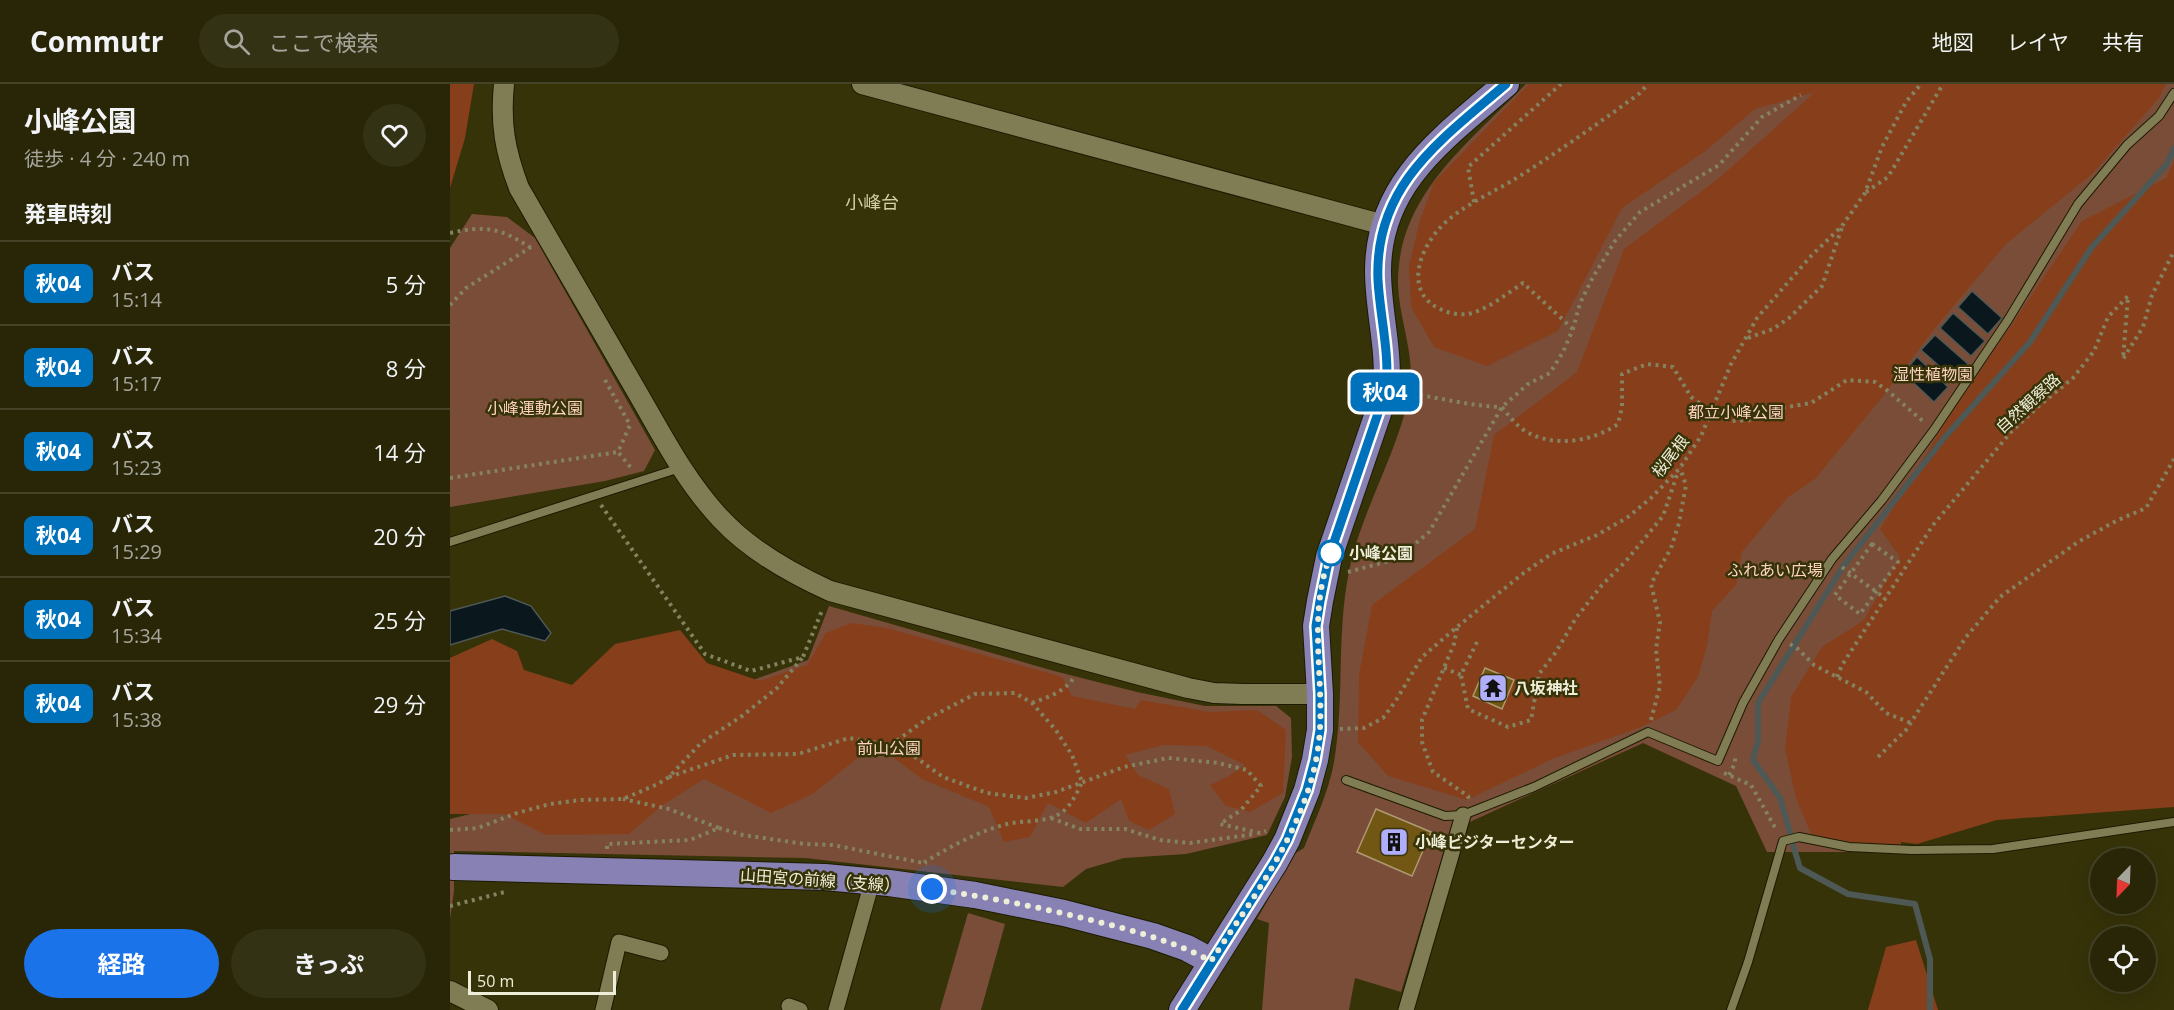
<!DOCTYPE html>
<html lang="ja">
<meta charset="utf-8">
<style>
body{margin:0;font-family:"Open Sans","Noto Sans JP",sans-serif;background:#343215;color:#f1f3f6;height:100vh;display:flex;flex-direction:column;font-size:22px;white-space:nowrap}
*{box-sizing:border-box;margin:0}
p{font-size:20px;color:#a5a59b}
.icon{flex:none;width:33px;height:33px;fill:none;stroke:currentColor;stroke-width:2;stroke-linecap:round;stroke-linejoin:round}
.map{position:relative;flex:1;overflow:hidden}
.side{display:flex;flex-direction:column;background:#282607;width:450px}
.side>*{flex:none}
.badge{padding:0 12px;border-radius:9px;font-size:21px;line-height:39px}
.needle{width:39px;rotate:203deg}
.tools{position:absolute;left:1640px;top:764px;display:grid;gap:12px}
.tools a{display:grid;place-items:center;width:66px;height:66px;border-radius:50%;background:#282607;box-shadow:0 6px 24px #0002,0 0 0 2px #444328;font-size:30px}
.scale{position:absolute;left:18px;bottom:15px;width:148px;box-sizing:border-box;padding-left:6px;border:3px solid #eeedd7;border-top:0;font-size:16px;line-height:21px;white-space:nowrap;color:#eeedd7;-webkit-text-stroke:4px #363309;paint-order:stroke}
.you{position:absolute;width:30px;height:30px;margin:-15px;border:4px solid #fff;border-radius:50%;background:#1a73e8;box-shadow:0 0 0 9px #1a73e833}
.map>.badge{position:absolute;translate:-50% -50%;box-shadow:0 0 0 3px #fff}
h2{padding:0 24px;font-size:22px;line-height:54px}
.round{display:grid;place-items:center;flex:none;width:63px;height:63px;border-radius:32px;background:#343215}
.headline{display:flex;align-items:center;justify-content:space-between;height:102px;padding:0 24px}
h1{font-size:28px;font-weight:700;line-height:45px}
.action{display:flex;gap:12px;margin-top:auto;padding:12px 24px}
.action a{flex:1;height:69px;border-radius:36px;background:#1a73e8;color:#fff;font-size:24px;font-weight:700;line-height:69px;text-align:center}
.action a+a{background:#343215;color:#f1f3f6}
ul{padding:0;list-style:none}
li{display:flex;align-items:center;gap:18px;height:84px;padding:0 24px;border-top:2px solid #444328}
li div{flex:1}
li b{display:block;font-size:22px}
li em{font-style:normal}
li .badge{min-width:66px;font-weight:700;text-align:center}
header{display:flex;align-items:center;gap:36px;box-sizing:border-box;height:84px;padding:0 30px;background:#282607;border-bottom:2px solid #444328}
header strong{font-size:28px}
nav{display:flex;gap:33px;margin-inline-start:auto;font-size:21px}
.search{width:420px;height:54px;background:#343215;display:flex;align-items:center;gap:15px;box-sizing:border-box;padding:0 21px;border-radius:33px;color:#a5a59b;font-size:22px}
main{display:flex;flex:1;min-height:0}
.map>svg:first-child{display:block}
.green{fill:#7a4d39}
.forest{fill:#873f1b}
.water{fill:#0a181d;stroke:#4e5855;stroke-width:1.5}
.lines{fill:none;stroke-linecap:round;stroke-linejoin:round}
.stream{stroke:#4e5855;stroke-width:6}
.building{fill:#715614;stroke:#ad9a72;stroke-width:1.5}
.service-casing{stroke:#1d1a00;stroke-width:10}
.minor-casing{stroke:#1d1a00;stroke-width:17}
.tertiary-casing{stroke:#1d1a00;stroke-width:22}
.primary-casing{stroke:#1d1a00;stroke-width:28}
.path{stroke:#848260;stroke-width:4;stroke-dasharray:3 4.5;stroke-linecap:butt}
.service{stroke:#807d54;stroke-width:8}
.minor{stroke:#807d54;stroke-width:15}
.tertiary{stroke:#807d54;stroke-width:20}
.primary{stroke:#8781b4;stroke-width:26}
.line-casing{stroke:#fff;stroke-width:14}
.line{stroke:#0072bc;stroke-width:9}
.walk{stroke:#eeedd7;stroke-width:6;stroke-dasharray:0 10.8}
.stop-dot{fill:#fff;stroke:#0072bc;stroke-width:3}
.labels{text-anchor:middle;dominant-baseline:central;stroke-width:5;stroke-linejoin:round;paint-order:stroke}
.park-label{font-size:16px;fill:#ffd3c0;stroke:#363309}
.street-label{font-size:16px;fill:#eeedd7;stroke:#363309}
.stop-label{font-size:16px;font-weight:bold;fill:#eeedd7;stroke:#363309;text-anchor:start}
.poi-label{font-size:16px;font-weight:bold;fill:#eeedd7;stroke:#363309;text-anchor:start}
.neighbourhood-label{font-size:18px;fill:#d3d1a5;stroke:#363309}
</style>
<header>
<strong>Commutr</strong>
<div class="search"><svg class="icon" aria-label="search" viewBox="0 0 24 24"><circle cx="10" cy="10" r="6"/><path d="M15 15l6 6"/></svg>ここで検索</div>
<nav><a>地図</a><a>レイヤ</a><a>共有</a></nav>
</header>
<main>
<section class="side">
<div class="headline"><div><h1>小峰公園</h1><p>徒歩 · 4 分 · 240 m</p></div><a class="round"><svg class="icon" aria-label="heart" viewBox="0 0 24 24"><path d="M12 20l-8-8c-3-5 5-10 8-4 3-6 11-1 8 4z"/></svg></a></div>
<h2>発車時刻</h2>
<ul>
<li><span class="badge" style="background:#0072bc;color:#fff">秋04</span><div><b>バス</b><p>15:14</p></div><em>5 分</em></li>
<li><span class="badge" style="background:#0072bc;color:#fff">秋04</span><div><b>バス</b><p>15:17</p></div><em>8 分</em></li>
<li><span class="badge" style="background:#0072bc;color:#fff">秋04</span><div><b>バス</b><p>15:23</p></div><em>14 分</em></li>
<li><span class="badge" style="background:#0072bc;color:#fff">秋04</span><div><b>バス</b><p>15:29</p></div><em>20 分</em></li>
<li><span class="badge" style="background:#0072bc;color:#fff">秋04</span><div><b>バス</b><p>15:34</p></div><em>25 分</em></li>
<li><span class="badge" style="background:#0072bc;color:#fff">秋04</span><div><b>バス</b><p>15:38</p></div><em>29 分</em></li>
</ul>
<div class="action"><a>経路</a><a>きっぷ</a></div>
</section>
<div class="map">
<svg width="1724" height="926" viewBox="0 0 1724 926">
<rect width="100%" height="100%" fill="#363309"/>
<path class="green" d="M1076,0H1724V394L1449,684L1451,768H1317L1286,702L1193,659L1000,747L951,908L905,894L899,926H812L819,839L807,835L844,770L854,764C865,736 879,707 884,678C895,615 886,551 899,488C911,427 946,373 959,312C967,275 949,237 948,200C947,111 1020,58 1076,0Z
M22,130L57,133L85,154L205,366L194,387L155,397L0,423V164Z
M379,522L604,587L687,608L755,622H826L841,634L842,673L835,713L817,751L736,770L674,774L636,785L613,803L355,774L4,767V807L0,835V735L106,709L303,596L358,576Z
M518,829L555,840L531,926H490Z"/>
<path class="forest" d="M0,0H24L15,54L0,104Z
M1079,0H1716L1709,14L1642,90L1556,160L1486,243L1434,311L1365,395L1338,413L1292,468L1286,501L1262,527L1257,562L1248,593L1226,626L1191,643L1102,675L1017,716L938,692L908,658L909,591L922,521L1025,445L1044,351L1127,288L1174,165L1268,95L1365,8L1305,25L1254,68L1172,124L1108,247L1037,282L984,263L961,223L959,182L970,136L984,98Z
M1724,76V723L1547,736L1467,760L1451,758V768L1361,750L1346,714L1335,665L1341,613L1372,563L1414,536L1450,473L1430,445L1493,342L1632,137L1716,94Z
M401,539L437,544L612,593L622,612L685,625L691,616L759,628L807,626L836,646L833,709L800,728L776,722L760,701L777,693L795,681L757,662L714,661L675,671L688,691L719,705L725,730L699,746L679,737L671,715L636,739L598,719L580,753L554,758L539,723L472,695L440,671H434L410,672L363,710L321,729L254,695L214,720L179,750L96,751L54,730H0V574L42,555L67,567L74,586L122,601L165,560L230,546L257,579L310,597L357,581L376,549Z
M1466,856L1488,926H1418L1436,863Z"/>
<path class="water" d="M1522,207L1552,234L1538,250L1508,223Z
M1503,229L1535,257L1521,272L1490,244Z
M1485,251L1518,280L1504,295L1471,266Z
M1467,273L1498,303L1484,318L1453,289Z
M55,512L81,522L101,549L95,557L52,545L0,561V527Z"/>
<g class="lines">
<path class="stream" d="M1342,755L1330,714L1303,676L1308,657V619L1394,481L1494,354L1580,258L1642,163L1717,80L1724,64
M1343,761L1350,784L1398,810L1465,820L1480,875V926"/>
</g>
<path class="building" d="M1035,584L1064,596L1052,625L1023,612Z
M926,725L981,748L962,792L907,768Z"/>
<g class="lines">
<g class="service-casing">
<path id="service" d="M0,458L230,384
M896,696L995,732L1013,731L1084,703L1198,648L1268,677L1293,619L1329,555L1382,475L1432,416L1484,346L1558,236L1628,120L1677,61L1709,32L1724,9
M1281,926L1298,878L1333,757L1349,753L1399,763L1462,766L1543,765L1724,738"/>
</g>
<g class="minor-casing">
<path id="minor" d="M339,922L350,926
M153,926L169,858L211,869
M386,926L422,798
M956,926L1013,731"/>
</g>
<g class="tertiary-casing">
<path id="tertiary" d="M54,0C50,40 55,67 69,104C107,170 145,235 183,301C210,347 234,396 271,435C301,467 340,489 380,507L738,604L764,609L793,610H870
M412,0L934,141
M0,907L38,926"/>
</g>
<g class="primary-casing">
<path id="primary" d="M4,783L375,793L439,799L525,811L614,829L703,852L737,864L761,877
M732,926L825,778L837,756L857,706L865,676L870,646V610L866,542L870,517L879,473L936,306C940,266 928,227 928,187C928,98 995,53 1056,0"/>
</g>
<path class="path" d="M1416,108L1438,93L1493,0
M1024,118L1018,83L1111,0
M0,149C35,141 51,144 81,164
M0,221L16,204L81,163
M1123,245L1073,199C1058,209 1034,228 1017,230C1008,231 998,229 990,225C955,209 968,168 989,145C1007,124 1042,109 1065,95C1108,68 1149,39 1190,9L1198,0
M1298,254L1323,245L1339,234L1372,202L1392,143
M155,296L180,341L168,368L182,385
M955,309C988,313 1019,322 1051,323
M1052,323C1059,332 1065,340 1075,347C1103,364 1142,358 1168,340L1172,323V290L1197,280L1223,283L1241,313L1262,328
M1261,331L1281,337L1303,336L1332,324L1361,319L1397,296L1425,298L1438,307L1475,339
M0,394L168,368
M151,421L255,570L301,587L353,573L373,524
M1422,460L1448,478L1410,530L1385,511Z
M1392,483L1435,514
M898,488L939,477L959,465L979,448L1052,323L1078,300L1100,289L1113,268L1123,245L1130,219L1143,193L1165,157L1190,128L1269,81L1312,33L1351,11
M1007,544L1004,560L972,636V658L983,688L1018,712L1019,716
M1027,558L1011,591L1018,625L1058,643L1081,636L1089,590L1106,568L1126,534L1152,501L1176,477L1213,432L1228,388
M1340,560L1348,565L1364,581L1416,608L1436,629L1461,639
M994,584L1011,591
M1387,593L1392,581L1483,441L1561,348L1590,321L1623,294L1644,267L1658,233L1678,212L1673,275L1693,243L1702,211L1724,167
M582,619C598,613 615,608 624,593
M1201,636L1210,602L1206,565L1210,538L1201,500L1221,464L1229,439L1236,401L1230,384
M890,645L914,644L933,634L945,618L972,573L1007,543L1071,491L1101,470L1147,451L1178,433L1201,414L1230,384L1251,352L1281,280L1307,234L1361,172L1392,142L1415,109L1432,63L1456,18L1471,0
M441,661L475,636L525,610L565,609L582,619L605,645L622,671L632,698C627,709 621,722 611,729C595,739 575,736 557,740C526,748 500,763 473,779L477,780
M1428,673L1456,646L1516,553L1550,513L1628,458L1666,437L1696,424L1724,375
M1274,689L1301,701L1327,747
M1279,691L1285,679V673
M219,693L283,671L348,670L399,654L441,661L461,670L493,693L537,709L576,714L606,708L674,683L718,674L768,679L797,686L811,702L791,726L770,740L810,749L816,747
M601,734L630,745H675L710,756L740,759L806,750
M269,744L293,751L355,760L383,761L473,779
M0,746L28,744L67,729L100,720L130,716L173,715L208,700L219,693L251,659L292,632L327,604L353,573
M157,765V760L240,756L269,744L219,725L173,715
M0,822L55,808"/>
<use href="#service" class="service"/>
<use href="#minor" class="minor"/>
<use href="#tertiary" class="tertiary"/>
<use href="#primary" class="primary"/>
</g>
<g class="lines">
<g class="line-casing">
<path id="line" d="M732,926L825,778L837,756L857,706L865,676L870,646V610L866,542L870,517L879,473L936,306C940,269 930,233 928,196C924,101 991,56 1056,0"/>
</g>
<use href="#line" class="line"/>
<path class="walk" d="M482,805C538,813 594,824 649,838C688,848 725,858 761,877C808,806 865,733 870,645C873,584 858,528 881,469"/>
</g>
<defs>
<g id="temple-square" transform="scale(1.5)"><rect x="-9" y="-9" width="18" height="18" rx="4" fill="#b0aefa" stroke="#363309"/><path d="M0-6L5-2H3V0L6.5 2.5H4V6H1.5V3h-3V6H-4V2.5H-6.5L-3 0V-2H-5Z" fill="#111"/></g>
<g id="building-square" transform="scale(1.5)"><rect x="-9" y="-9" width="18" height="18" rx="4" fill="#b0aefa" stroke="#363309"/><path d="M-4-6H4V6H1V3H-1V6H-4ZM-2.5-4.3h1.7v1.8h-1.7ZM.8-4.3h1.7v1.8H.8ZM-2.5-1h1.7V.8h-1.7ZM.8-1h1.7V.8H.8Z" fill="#111"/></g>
</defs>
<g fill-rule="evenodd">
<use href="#temple-square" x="1043" y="604"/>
<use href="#building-square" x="944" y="758"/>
</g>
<circle class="stop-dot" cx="881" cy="469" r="12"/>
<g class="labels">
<g class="park-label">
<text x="1483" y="290">湿性植物園</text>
<text x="85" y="324">小峰運動公園</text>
<text x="1286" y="328">都立小峰公園</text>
<text x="1325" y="486">ふれあい広場</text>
<text x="439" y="664">前山公園</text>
</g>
<g class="street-label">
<text transform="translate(1578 319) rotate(-42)">自然観察路</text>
<text transform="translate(1220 372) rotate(-52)">桜尾根</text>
<text transform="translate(370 796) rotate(4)">山田宮の前線（支線）</text>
</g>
<g class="stop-label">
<text x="899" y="469">小峰公園</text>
</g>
<g class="poi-label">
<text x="1064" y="604">八坂神社</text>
<text x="965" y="758">小峰ビジターセンター</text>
</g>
<g class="neighbourhood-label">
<text x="422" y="118">小峰台</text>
</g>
</g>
</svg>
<div class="tools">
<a><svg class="needle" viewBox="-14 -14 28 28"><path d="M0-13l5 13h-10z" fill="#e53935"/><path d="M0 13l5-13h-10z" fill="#a5a59b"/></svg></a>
<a><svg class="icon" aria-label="locate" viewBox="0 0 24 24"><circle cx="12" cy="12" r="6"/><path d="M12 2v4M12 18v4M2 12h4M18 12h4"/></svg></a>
</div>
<div class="scale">50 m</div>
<div class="you" style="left:482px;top:805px"></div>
<b class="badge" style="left:935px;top:308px;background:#0072bc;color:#fff">秋04</b>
</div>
</main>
